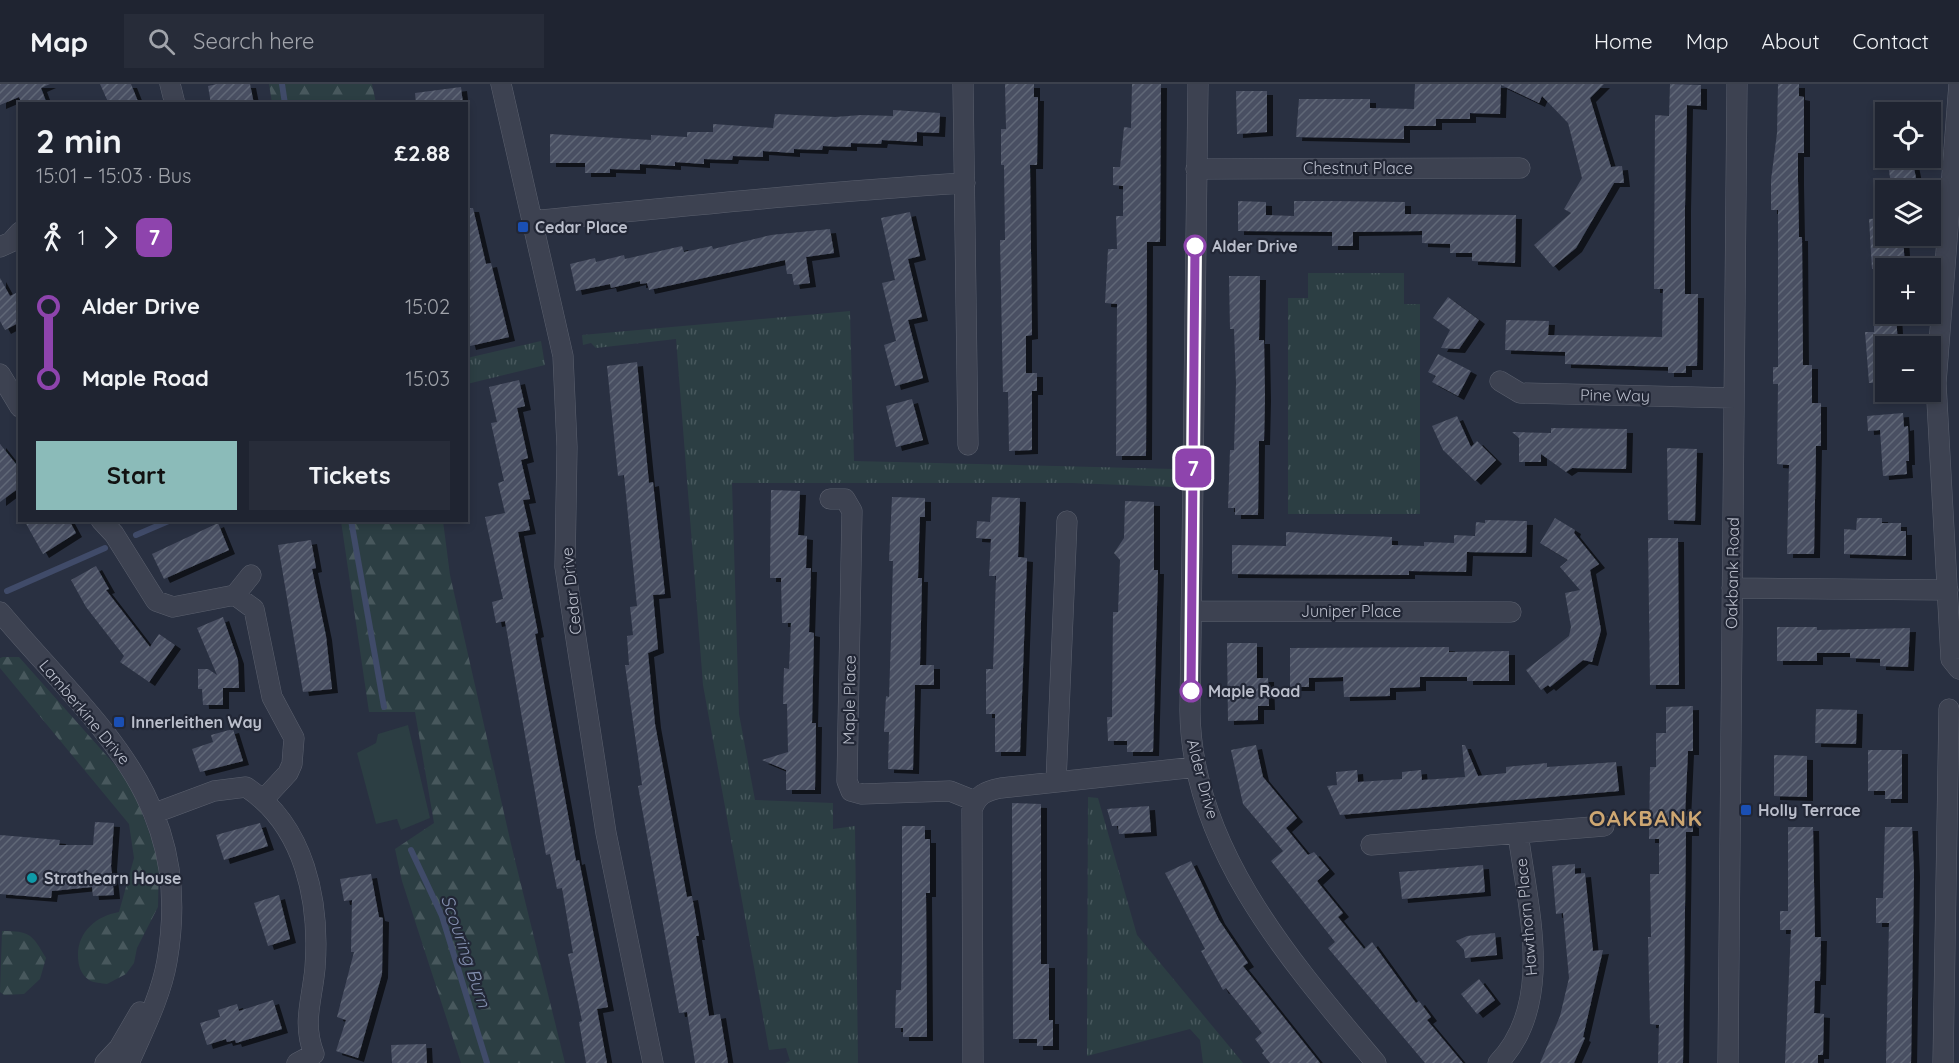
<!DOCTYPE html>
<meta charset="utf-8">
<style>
body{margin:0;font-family:Quicksand,sans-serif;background:#272c39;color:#f1f3f6;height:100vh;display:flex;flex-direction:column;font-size:22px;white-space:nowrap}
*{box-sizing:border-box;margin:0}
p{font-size:20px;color:#a1a4ab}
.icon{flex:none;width:33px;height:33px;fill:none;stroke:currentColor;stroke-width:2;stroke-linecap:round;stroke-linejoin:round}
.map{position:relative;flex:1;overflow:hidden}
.sheet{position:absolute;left:18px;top:18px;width:450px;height:420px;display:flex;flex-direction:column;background:#1f2431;border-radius:0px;box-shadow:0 3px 9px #0003,0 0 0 2px #3c414d}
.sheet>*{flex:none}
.badge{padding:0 12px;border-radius:9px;font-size:21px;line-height:39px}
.tools{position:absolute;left:1875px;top:18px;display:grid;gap:12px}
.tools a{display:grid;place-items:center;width:66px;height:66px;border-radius:0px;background:#1f2431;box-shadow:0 3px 9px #0003,0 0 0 2px #3c414d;font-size:30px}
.map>.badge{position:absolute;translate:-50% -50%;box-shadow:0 0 0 3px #fff}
.legs{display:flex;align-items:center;gap:9px;height:66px;padding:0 18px;font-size:20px}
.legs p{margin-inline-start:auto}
.head{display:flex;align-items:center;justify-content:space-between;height:102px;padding:0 18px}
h1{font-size:33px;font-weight:700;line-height:45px}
.cta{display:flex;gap:12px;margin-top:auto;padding:12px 18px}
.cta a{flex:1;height:69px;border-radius:0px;background:#8bbbb9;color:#111;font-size:24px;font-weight:700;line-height:69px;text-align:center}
.cta a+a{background:#272c39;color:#f1f3f6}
ul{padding:0 18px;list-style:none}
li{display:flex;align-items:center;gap:21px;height:72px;font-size:22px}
li i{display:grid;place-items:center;width:9px;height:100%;margin:0 8px;background:currentColor}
li i::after{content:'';width:15px;height:15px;margin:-8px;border:4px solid;border-radius:50%;background:#1f2431}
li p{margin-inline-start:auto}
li:first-child i{background:linear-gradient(#0000 50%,currentColor 0)}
li:last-child i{background:linear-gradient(currentColor 50%,#0000 0)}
header{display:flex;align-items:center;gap:36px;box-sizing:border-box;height:84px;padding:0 30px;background:#1f2431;border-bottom:2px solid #3c414d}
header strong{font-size:28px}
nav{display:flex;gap:33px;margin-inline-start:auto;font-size:21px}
.search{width:420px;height:54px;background:#272c39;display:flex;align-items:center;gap:15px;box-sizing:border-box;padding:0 21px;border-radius:0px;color:#a1a4ab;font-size:22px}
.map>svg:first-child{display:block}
.grass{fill:url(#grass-tufts)}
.forest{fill:url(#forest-firs)}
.park{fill:#2c3e43}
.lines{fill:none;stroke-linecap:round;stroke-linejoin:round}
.stream{stroke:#404b69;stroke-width:6}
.building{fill:url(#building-hatch);filter:url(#shadow)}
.minor-casing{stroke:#5b606e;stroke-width:21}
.minor{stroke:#3d4251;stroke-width:20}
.line-1-casing{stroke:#fff;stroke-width:14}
.line-1{stroke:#8e44ad;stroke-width:9}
.transit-dot{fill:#1a4fb4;stroke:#222736;stroke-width:2}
.stop-1-dot{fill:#fff;stroke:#8e44ad;stroke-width:3}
.culture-dot{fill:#0f9aa8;stroke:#222736;stroke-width:2}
.labels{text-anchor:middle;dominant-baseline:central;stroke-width:4.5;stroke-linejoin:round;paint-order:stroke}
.street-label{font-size:16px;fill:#babecb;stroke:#222736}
.poi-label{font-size:16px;font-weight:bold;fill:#babecb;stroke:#222736;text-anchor:start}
.stop-label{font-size:16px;font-weight:bold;fill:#babecb;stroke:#222736;text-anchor:start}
.water-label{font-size:18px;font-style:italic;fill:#8490b0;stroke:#222736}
.district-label{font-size:22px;font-weight:bold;letter-spacing:1.5px;fill:#cea772;stroke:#222736}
</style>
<header>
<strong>Map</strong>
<div class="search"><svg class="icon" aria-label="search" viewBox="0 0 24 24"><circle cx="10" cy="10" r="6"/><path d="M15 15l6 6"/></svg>Search here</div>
<nav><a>Home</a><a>Map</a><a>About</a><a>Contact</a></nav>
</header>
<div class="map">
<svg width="1959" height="979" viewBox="0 0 1959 979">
<defs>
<pattern id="grass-tufts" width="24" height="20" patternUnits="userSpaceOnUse" patternTransform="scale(1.5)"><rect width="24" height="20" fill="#2c3e43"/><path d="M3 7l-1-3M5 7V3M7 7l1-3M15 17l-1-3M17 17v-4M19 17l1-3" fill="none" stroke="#48585d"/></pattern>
<pattern id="forest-firs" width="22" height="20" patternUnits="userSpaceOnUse" patternTransform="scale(1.5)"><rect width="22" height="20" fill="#2c3e43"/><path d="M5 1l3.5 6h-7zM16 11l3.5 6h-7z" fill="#48585d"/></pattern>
<pattern id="building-hatch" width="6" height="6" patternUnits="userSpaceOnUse" patternTransform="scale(1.5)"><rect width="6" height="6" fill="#494f62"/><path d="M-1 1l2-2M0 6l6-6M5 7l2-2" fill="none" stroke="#616777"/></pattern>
<filter id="shadow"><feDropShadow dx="6" dy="4" stdDeviation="0" flood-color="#0009"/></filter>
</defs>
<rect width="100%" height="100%" fill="#293041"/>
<path class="grass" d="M1308,189H1404V220H1420V430H1288V214H1308Z
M850,227L854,377L1174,385V403L1072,399H732L739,630L755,716L833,719V745L855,742L858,979H785L790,977L786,964L769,966L703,601L676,255L596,264L591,259L583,261L582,251Z
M541,257L545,281L467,300V274Z
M1088,713L1098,714L1137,851L1243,979H1203L1200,956L1190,945L1087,972Z"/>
<path class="forest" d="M269,0H372L376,19H272Z
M341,437H443L450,491L511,760L565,979H461L402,797L395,765L434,739L415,628H369Z
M3,573H19L131,699L159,775L158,823L137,864L134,879L126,890L107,900C102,899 93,899 89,896C80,890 78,880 78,871C78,848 96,832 119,828L134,774L129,740L0,584V574Z
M2,847C30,847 32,850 46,874L40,895L24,910L4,911L0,908Z"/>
<path class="park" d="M408,641L430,734L401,746L397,735L376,740L357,669L376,659L378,650Z"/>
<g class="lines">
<path class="stream" d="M282,0L285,20
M351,436L384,623
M136,451L171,436
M7,507L105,464
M411,766L442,832L487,979"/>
</g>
<path class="building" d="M0,0H50L41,4L47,20H22L19,13L0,21Z
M100,0H131L139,20H109Z
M217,0H250L254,20H211L208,2Z
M1005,0H1034V13H1038L1037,81H1030L1032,251L1026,252V289H1037V307H1032V366L1009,367L1008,308H1003L1000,156H1005L1004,81H1001V45H1006Z
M1132,0H1161L1160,158H1147L1146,372H1116L1117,220L1105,219L1108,165H1117L1116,132H1123V102L1113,101V83H1120L1124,43L1131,44Z
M1415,0H1604L1590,14L1611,83L1622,82L1624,99H1614L1576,164L1553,183L1534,161L1571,129L1564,125L1582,94L1568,39L1542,12L1539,19L1501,1L1500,30L1470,29V35H1436V42H1404V55L1296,53L1299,15H1370V24L1414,25Z
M1670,0L1701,1V22L1687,21L1685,123V210H1698L1697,282H1686V289H1668V283L1565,280V268L1505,266L1506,236L1549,237L1548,251L1662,253L1663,205H1654L1655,31L1669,32Z
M1778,0H1799V12L1804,13V69H1798V97L1799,153H1802L1803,281H1812V319H1821V362H1816L1814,470H1787L1789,381L1777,380L1778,300H1773V283H1778V126H1771V96L1777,49Z
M461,3L463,20H416L415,9Z
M1236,7H1267V48L1237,50Z
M893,26L940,29L939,49L917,48V58L882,56L881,60L851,59V63L823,62L822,66L794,65V69L763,67V73L733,72L732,76L704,75V80L675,78V82L640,80V86L610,85V89H585V79H550V50L651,56V51L687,53V48H713V40L773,44L775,30L835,33L861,31L893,32Z
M1887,74H1912L1918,104L1892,106Z
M1238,117L1266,118V131L1294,132V117H1332L1405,118V130L1516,131L1515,179L1472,177V169H1450V160L1422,159V147L1353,148V162H1332V148L1238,147Z
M466,124H473L486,180L491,179L509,253L470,262L466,247Z
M910,128L920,172L908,175L922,233L908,236L923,294L895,302L884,261L896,257L882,199L895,196L881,134Z
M1886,134V152H1903L1905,184L1872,185L1869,135Z
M830,145L834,169L806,173L810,199L794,201L792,190H787L785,176L649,206L647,199L640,200V197L611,204L610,200L576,207L570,180L595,174L596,178L624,171L625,175L682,162L684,168L712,162L713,165L771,151Z
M1229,192H1260L1259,256H1264L1265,313L1264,357H1259L1258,431H1235V424H1228L1230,366H1234L1236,299L1234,245H1230Z
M0,194L10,212L20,207V238L5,246L0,237Z
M1448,213L1479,236L1459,265L1441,264L1450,246L1433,234Z
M1874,230H1896L1898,262H1886V298L1869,299L1865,248H1874Z
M1438,270L1471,287L1458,312L1432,298L1436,292L1428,288Z
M637,278L649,399L653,398L665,510L653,511L658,565L648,569L655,640L687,813L692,812L699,852H696L709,932L720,930L728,979H695L687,928L679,929L638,702L642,701L625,581H629L627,552L633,551L630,523L637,522L624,391L618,392L607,282Z
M519,296L525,322L517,324L528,374L521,376L530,415L523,416L530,446L518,448L538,549L535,550L569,736L576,777L579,776L608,923L597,925L607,979H586L579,938L582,937L568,870L573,869L562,804L557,805L550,770L546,771L505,537L496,539L492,518L503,515L485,433L505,429L498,399L504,397L491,339L497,338L489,303Z
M912,315L923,356L896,363L886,322Z
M1903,329L1904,343L1908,342L1909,377H1906L1907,390L1883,392L1880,346L1868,347L1867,332Z
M1457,332L1471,363L1477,357L1496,376L1475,397L1443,366L1432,342Z
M1551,344L1627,345L1626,385L1572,384L1566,388L1541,370V378H1519V354L1512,348L1551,349Z
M0,360L20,385V403L0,418Z
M1667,364L1697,365L1695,437L1668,436Z
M771,406L800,407L798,451L807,452L806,484H811L809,548L814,549L812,639H816L815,706H786V686L762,676L788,668L787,620H783L784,584L789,585L791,539H782L781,494H770Z
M892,413L925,414V433H920L919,460L918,494H922L920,581H934V601H915L913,686L888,685L889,648H884L886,612L889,613L891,553L893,477H889Z
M992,413L1020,414L1018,473L1027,474L1020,668H995V630H986V585H993L996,492H989L991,455L976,454L977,437L990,438Z
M1125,417L1154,418V486H1158L1153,668H1127V657H1108L1107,633H1112L1113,528H1118L1120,476L1114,469L1124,454Z
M1555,434L1575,446L1574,449L1599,480L1590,486L1601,546L1592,578L1583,576L1550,603L1548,601L1541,606L1526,586L1569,552L1571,543L1565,509L1580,506L1560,483L1568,476L1540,459Z
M1857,434H1882V439H1901V447H1906V472L1844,470V445L1856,446Z
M24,436H69L76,449L43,470Z
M1485,436L1527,437L1526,469L1467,468L1466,488L1409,487V491H1401L1232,490V461L1286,462V448L1392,453V461L1424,462V458L1454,459V451L1475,452L1476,438L1485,439Z
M218,439L229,466L164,495L152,470Z
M1648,454H1678L1679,601H1650Z
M311,456L316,484L312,485L326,552L332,605L303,608L278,461Z
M96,482L109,505L106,506L150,563L159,550L175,561L149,598L120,578L124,572L86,523L71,496Z
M223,533L238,576L239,604H223V621H203L202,605H198V585H208L217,591L197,544Z
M1777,543H1817V546L1910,544L1908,583L1880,582V575L1850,574V569H1817V577H1777Z
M1227,559H1257V594H1268L1269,622H1258V636L1228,637Z
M1449,563V568L1509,567V597H1467V593H1420V603L1390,604V612L1344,613L1343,593L1309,594V603H1290V564Z
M1693,622V667H1688L1685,732H1693V748H1686L1683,979H1658L1659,941L1650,940L1648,853H1651L1650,790H1659V755H1649L1650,683H1656V649H1666V623Z
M1816,625L1857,626L1856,660L1815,659Z
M233,645L243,677L200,688L192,665L213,658L211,651Z
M1256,661L1263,693L1297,734L1286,744L1308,771L1314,768L1329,786L1317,797L1343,829L1338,833L1364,865L1372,858L1416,919L1419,917L1431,933L1427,936L1463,979H1425L1328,864L1335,858L1271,777L1283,767L1243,720L1231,666Z
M1462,661H1465L1478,692L1506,689V683L1547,679V683L1616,678L1619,707L1340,731L1327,702L1337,701L1336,688L1357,686L1358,698L1402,695V688L1421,686L1422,696L1465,693Z
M1868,666H1902V715H1885V707H1868Z
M1774,671L1807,672V713L1774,712Z
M1012,719L1041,720V880H1049V936H1053V962H1037V955H1013Z
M1149,722L1151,748L1119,750L1118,742H1112L1107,725Z
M95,738L114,739L111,782L114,811L93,812L92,803L52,807L51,814L0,810V751L60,756L59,761H93Z
M260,739L268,762L224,776L216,751Z
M902,742H925V755H930V809H926L927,953H903V944H895L896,906H901L902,875Z
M1788,743H1813L1815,853H1821L1820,897H1815L1814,929L1824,930L1823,971H1818V979H1785L1791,846H1780V827H1788Z
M1885,743H1912L1914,789L1911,979H1886L1889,839H1876V814H1883Z
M1191,777L1219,836L1248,879L1243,882L1320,979H1270L1262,969L1264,967L1255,955L1262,949L1226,904L1223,906L1201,867L1205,865L1165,789Z
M1575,780V790L1585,789L1593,867L1603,866L1583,953L1585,954L1574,979H1540L1560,932L1569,894L1563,829L1556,830L1552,782Z
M1483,781L1485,808L1402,815L1399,788Z
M371,790L379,833L383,834L382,890L358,974L336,967L346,936L337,933L354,868H351L352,816L344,817L340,795Z
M279,811L290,855L268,862L254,819Z
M1495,849L1497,871L1465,874L1464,866L1456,857L1467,852Z
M1479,895L1495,916L1477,930L1461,910Z
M273,916L282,945L236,959L235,956L227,958L226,955L207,961L200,939L220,933L218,926L237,920L239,927Z
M426,960L427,979H392L391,961Z"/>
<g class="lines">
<g class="minor-casing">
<path id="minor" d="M170,0L175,20
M501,0L563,272L567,363L565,483L606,749L653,979
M963,0L968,361
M1198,0L1190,627C1191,765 1293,880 1376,979
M1959,0L1936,299L1951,575L1959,585
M1196,85L1520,84
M532,137C676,123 820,108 965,99
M0,163L11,158L20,148
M0,290L20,323
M1500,297L1520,309L1734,314
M830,415H845L852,427L847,697L851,707L862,710L950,707L975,717
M101,436L114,450L156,517L173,523L235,511L254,525L272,613L294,654L292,680L288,689L264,715
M1732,504L1948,506
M235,511L251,491
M1192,527L1511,528
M0,528C95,641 195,713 167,877C161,912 143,947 129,979
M1056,698L1067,437
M155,729L214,707L246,703C305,742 320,817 315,884C312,917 302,938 314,970L297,979
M1371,761L1604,742
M105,979L119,964L140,928
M973,979L972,726C977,711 985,707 1001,704L1196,683
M1498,979C1556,919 1527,822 1518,749
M1728,979L1737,0
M1943,979L1949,625"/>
</g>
<use href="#minor" class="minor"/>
</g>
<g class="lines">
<g class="line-1-casing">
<path id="line-1" d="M1191,607L1195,162"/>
</g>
<use href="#line-1" class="line-1"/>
</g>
<g class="transit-dot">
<rect x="517" y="137" width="12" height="12" rx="3"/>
<rect x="113" y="632" width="12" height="12" rx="3"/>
<rect x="1740" y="720" width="12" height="12" rx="3"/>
</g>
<g class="stop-1-dot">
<circle cx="1195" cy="162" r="10"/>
<circle cx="1191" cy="607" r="10"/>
</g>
<circle class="culture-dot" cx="32" cy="794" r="6"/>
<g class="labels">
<g class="street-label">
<text x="1358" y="84">Chestnut Place</text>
<text transform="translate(1615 311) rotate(1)">Pine Way</text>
<text transform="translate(1732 489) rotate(-89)">Oakbank Road</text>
<text transform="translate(571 507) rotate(-96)">Cedar Drive</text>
<text x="1351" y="527">Juniper Place</text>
<text transform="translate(849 616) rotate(-89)">Maple Place</text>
<text transform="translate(85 628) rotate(50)">Lamberkine Drive</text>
<text transform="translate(1203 695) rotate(75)">Alder Drive</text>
<text transform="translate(1526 833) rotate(-95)">Hawthorn Place</text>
</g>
<g class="poi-label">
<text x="535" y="143">Cedar Place</text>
<text x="131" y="638">Innerleithen Way</text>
<text x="1758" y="726">Holly Terrace</text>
<text x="44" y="794">Strathearn House</text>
</g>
<g class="stop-label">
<text x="1212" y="162">Alder Drive</text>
<text x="1208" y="607">Maple Road</text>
</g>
<g class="water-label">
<text transform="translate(466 867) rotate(71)">Scouring Burn</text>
</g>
<g class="district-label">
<text x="1646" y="734">OAKBANK</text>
</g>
</g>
</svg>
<div class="tools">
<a><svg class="icon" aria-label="locate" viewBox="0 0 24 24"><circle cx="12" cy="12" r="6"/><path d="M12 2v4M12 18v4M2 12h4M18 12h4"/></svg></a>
<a><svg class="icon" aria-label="layers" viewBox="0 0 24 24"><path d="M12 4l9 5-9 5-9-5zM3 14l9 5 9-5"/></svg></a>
<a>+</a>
<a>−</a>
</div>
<b class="badge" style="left:1193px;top:384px;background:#8e44ad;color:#fff">7</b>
<section class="sheet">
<div class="head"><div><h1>2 min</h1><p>15:01 – 15:03 · Bus</p></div><b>£2.88</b></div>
<div class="legs"><svg class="icon" aria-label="walk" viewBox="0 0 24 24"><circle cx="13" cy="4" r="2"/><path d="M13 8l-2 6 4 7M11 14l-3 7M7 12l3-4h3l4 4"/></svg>1<svg class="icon" aria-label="forward" viewBox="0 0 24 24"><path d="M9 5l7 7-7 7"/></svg><b class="badge" style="background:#8e44ad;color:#fff">7</b></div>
<ul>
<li><i style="color:#8e44ad"></i><b>Alder Drive</b><p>15:02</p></li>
<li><i style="color:#8e44ad"></i><b>Maple Road</b><p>15:03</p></li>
</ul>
<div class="cta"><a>Start</a><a>Tickets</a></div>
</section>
</div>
